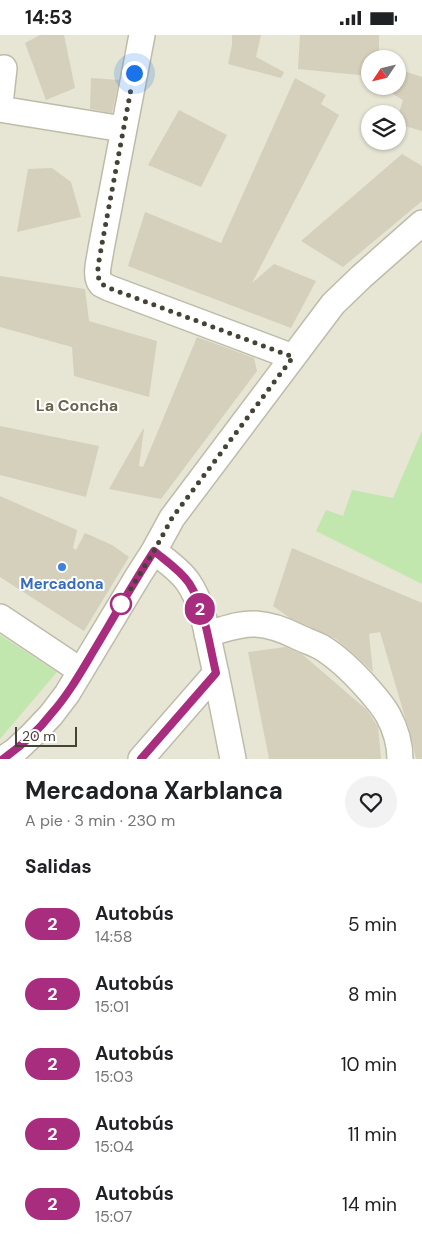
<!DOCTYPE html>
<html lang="es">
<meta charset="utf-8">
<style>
body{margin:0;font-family:"DM Sans",sans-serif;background:#f2f2f2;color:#202124;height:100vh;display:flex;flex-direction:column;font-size:19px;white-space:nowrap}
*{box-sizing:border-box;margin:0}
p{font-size:16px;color:#757577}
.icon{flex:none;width:28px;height:28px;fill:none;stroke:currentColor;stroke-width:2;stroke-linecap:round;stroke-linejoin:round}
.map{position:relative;height:724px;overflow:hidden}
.drawer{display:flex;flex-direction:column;background:#fff;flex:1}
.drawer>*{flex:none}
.badge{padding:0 10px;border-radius:16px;font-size:18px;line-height:32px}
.needle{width:32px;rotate:235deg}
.buttons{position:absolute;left:361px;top:15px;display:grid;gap:10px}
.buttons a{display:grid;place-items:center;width:45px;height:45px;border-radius:50%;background:#fff;box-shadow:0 1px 4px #0004;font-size:25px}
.scale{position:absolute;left:15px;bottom:12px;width:62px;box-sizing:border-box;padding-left:5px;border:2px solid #454335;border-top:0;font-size:14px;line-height:18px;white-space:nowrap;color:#454335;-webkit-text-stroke:4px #fff;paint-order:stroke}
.you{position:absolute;width:25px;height:25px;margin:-12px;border:4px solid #fff;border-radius:50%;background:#1a73e8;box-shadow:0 0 0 8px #1a73e833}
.map>.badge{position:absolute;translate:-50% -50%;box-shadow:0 0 0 2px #fff}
h2{padding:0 25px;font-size:19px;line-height:45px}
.round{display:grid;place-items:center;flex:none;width:52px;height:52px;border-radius:26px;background:#f2f2f2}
.summary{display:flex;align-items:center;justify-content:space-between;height:85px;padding:0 25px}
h1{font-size:24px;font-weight:700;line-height:38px}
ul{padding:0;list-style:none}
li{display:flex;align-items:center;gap:15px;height:70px;padding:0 25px}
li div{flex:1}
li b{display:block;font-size:19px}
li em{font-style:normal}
li .badge{min-width:55px;font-weight:700;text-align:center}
.status{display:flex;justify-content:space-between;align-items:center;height:35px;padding:0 25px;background:#fff;direction:ltr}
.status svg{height:14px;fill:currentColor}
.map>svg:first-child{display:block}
.residential{fill:#e7e5d4;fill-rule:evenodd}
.green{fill:#c1e7af}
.building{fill:#d4d0bc}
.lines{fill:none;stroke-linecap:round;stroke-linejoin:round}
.minor-casing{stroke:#bebca9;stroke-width:28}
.minor{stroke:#fff;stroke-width:25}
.line-casing{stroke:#fff;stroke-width:11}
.line{stroke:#a92d7f;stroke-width:8}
.walk{stroke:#454335;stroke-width:5;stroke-dasharray:0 9}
.shop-dot{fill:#3f7fe0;stroke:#fff;stroke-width:2}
.stop-dot{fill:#fff;stroke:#a92d7f;stroke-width:2.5}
.labels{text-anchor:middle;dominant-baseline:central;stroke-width:4;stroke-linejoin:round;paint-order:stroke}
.shop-label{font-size:15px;font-weight:bold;fill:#366cbe;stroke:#fff}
.neighbourhood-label{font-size:16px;font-weight:bold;fill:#68634d;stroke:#fff}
</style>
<div class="status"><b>14:53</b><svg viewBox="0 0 49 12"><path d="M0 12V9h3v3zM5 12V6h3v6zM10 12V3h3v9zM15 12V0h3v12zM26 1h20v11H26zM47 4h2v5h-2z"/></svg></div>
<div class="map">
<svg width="422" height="724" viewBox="0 0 422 724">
<rect width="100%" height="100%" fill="#f3f2e6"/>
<path class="residential" d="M0,0H422V724H0ZM370,24H398V51H370ZM370,79H398V106H370Z"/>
<path class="green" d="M422,396V549L316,496L326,475L343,481L352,455L393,463Z
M0,600L57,637L0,704Z"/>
<path class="building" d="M40,0H64L75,53L46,65L25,8Z
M232,0H261L256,22L284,37L281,43L228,29L232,10Z
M300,0H379V24H370V41L298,34Z
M398,34L422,42V96L398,89V81L403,65L390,57L391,51H398Z
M91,43L119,45L112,78L90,74Z
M295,43L326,60L321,69L339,80L252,248L274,229L316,246L291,293L128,231L145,177L221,208Z
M179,75L227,100L201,152L148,130Z
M402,119L422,131V166L343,232L301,206Z
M52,133L71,147L81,182L17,197L28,134Z
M0,241L85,254L89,286L157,306L149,362L74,341L72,312L0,292Z
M197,302L254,323L257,336L161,464L109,454L143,394H144L139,431L143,432Z
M0,391L99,411L86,462L0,440Z
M0,461L77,495L73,513L76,515L85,498L112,510L129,522L84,596L0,542Z
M292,513L422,568V724H416L410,697L404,679L380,597L369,599L373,637L356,621L336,604L324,598L290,583L273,571Z
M286,612L303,620L367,675L378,692L381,724H269L248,617Z"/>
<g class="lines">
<g class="minor-casing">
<path id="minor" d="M142,0L101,214C100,223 94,241 101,249C103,250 107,252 109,253L293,322
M0,69L4,33
M0,74L123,94
M154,516C166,526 180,535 188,547C202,567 206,593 211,616C219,652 226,688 233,724
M0,582L81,636
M207,599C223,595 239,588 256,589C270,590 284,595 296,601C304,605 313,608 321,612C339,623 355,639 369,655C376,663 383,671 388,680C395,693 400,710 400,724
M3,724L15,716L33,699L51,680L67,659L138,541L154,516L172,483L333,269L361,242L422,188
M141,724L216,638"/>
</g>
<use href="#minor" class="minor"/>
</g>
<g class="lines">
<g class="line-casing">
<path id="line" d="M3,724C21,711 38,696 51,679C69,659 82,635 96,612C115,580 134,547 154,516C166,526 180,535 189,548C205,573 209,609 216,638L141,724"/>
</g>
<use href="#line" class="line"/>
<path class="walk" d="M121,569L119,573L154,516L172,483L293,322L109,253C107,252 103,250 102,249C94,241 100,223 101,214L134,38"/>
</g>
<circle class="shop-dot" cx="62" cy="532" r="5"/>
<circle class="stop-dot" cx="121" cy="569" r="10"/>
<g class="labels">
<g class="shop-label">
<text x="62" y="549">Mercadona</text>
</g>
<g class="neighbourhood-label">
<text x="77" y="370">La Concha</text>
</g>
</g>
</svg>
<div class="buttons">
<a><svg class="needle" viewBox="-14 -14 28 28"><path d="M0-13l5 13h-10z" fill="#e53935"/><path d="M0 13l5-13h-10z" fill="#757577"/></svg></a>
<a><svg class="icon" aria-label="layers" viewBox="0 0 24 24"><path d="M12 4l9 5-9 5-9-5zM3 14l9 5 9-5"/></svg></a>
</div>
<div class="scale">20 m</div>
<div class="you" style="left:134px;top:38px"></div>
<b class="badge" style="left:200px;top:574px;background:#a92d7f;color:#fff">2</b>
</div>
<section class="drawer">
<div class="summary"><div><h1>Mercadona Xarblanca</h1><p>A pie · 3 min · 230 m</p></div><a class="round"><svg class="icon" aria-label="heart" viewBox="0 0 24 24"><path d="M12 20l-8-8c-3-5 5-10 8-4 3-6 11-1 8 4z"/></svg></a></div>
<h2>Salidas</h2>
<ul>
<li><span class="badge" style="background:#a92d7f;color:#fff">2</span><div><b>Autobús</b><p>14:58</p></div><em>5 min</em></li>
<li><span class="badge" style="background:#a92d7f;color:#fff">2</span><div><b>Autobús</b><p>15:01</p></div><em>8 min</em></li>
<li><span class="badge" style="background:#a92d7f;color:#fff">2</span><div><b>Autobús</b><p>15:03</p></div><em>10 min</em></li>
<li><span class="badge" style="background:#a92d7f;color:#fff">2</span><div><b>Autobús</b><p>15:04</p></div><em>11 min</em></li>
<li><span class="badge" style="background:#a92d7f;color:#fff">2</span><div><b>Autobús</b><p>15:07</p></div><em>14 min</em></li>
</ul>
</section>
